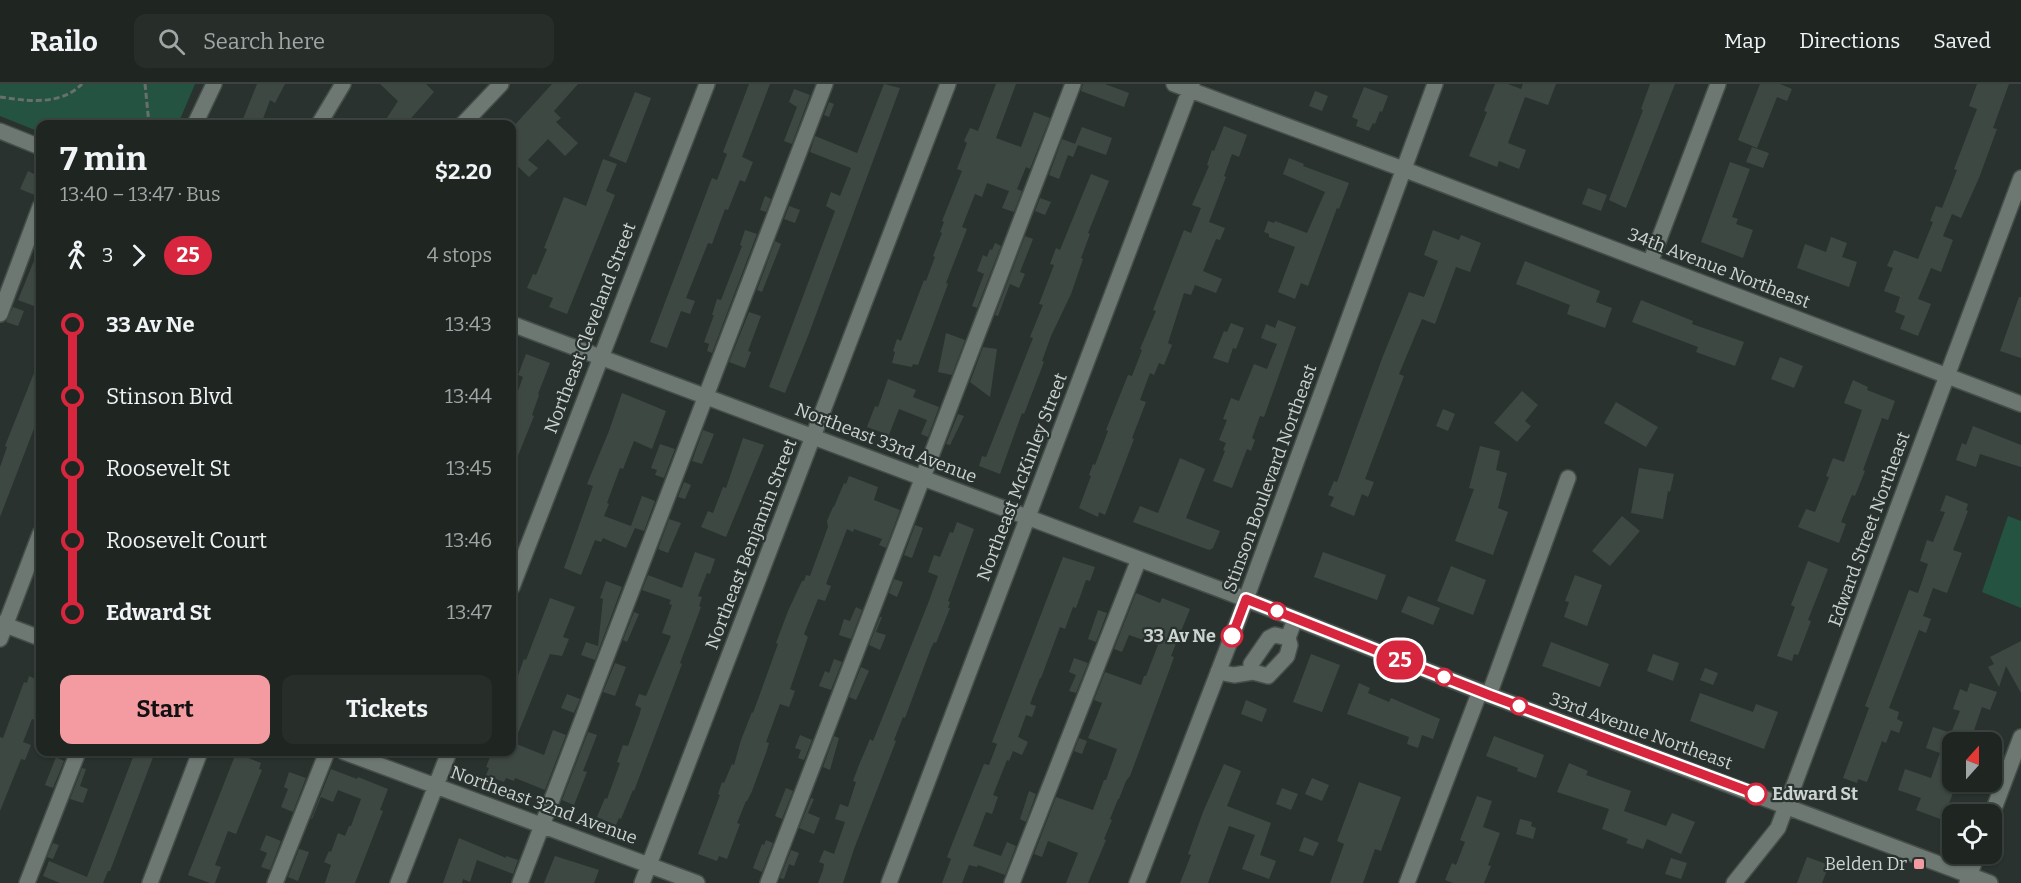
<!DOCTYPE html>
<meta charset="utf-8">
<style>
body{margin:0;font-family:Bitter,serif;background:#272e2a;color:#f1f3f6;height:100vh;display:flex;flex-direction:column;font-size:22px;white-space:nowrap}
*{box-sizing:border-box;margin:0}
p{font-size:20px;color:#a1a5a5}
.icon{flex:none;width:33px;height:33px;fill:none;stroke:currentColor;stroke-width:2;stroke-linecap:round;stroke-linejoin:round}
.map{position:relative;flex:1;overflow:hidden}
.panel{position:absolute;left:36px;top:36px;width:480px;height:636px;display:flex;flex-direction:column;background:#1f2622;border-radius:12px;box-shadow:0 2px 4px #0004,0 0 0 2px #3c4340}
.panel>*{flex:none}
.badge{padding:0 12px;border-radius:20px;font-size:21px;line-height:39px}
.needle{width:39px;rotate:21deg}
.controls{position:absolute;left:1942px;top:648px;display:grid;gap:12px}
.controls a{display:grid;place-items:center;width:60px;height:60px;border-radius:12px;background:#1f2622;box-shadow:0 2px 4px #0004,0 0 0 2px #3c4340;font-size:30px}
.map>.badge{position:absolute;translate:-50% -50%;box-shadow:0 0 0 3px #fff}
.legs{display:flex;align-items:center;gap:9px;height:66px;padding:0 24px;font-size:20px}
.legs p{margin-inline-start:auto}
.summary{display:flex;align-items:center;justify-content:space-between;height:102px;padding:0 24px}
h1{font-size:33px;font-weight:700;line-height:45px}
.action{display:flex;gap:12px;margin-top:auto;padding:12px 24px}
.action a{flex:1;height:69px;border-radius:12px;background:#f49aa1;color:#111;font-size:24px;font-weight:700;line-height:69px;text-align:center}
.action a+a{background:#272e2a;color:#f1f3f6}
ul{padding:0 24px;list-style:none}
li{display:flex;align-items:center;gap:21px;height:72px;font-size:22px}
li i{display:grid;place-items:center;width:9px;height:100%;margin:0 8px;background:currentColor}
li i::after{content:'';width:15px;height:15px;margin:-8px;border:4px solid;border-radius:50%;background:#1f2622}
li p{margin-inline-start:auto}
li:first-child i{background:linear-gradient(#0000 50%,currentColor 0)}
li:last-child i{background:linear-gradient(currentColor 50%,#0000 0)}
header{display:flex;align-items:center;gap:36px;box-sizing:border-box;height:84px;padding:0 30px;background:#1f2622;border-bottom:2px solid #3c4340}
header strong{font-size:28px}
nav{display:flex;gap:33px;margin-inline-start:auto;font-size:21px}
.search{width:420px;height:54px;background:#272e2a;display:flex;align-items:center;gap:15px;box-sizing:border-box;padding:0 21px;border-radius:12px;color:#a1a5a5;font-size:22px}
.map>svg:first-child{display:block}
.green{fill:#245441}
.building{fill:#3e4843}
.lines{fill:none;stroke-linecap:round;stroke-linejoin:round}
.minor-casing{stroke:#464e4a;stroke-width:18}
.path{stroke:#68706c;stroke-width:3;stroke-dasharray:6 3;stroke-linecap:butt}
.minor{stroke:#6d7872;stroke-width:15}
.line-1-casing{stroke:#fff;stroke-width:14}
.line-1{stroke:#d7263d;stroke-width:9}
.stop-1-dot{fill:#fff;stroke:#d7263d;stroke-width:3}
.poi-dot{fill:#f49aa1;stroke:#29322e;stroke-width:2}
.labels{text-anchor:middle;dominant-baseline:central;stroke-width:4.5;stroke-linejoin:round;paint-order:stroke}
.street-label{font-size:18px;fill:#cdd3d0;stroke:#29322e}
.stop-label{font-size:18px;font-weight:bold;fill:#cdd3d0;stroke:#29322e;text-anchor:end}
.poi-label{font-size:18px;fill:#cdd3d0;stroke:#29322e;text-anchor:end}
</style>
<header>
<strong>Railo</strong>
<div class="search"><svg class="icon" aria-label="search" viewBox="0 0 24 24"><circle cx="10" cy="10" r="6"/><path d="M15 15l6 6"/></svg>Search here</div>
<nav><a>Map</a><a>Directions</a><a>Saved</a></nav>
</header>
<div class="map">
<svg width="2021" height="799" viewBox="0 0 2021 799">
<rect width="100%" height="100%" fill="#29322e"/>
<path class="green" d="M0,0H195L178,40H40V48L0,32Z
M2008,432L2021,437V524L1982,508Z"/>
<path class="building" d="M257,0H285L275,19L270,16L261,40H241Z
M380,0H426L434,8L406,40H383L398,17Z
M552,0H578L554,27L561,34L556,38L578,59L565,72L548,55L528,76L538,84L529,93L512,77V44Z
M749,0H770L742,73L753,78L745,98L740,96L728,126L725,125L712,160L708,159L686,214L695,217L690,230L681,227L667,264L650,258L712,94L717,96L727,70L723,68Z
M884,0L900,4L808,252L785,309L769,303L835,127L826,122L831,108L840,112L851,84L810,68L815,52L857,69Z
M996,0H1016L996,54L1021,63L1034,28L1050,34L1030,85L1026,83L1017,105L1022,107L1014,128L1002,124L1009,107L987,99L982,113L975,110L962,143L967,145L946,199L948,200L918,281L913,280L912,283L892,279L895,268L893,267L897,255L901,257L924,196L926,197L935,173L933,172L942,149L940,148L944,138L942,137L962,87L957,85L967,59L964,57L970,44L978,47Z
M1083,0H1105L1129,9L1124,23L1081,7Z
M1495,0H1508L1521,5L1523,0H1556L1548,21L1525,13L1508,59L1526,66L1519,85L1499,77L1497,83L1469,72L1487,28L1484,27Z
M1650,0H1675L1626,124L1609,116L1643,26L1641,25Z
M1760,0H1780L1792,5L1787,17L1777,13L1757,64L1738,56Z
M1977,0H2009L1993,44L1997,45L1979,94L1961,134L1952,130L1943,152L1953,156L1941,188L1931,184L1918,215L1931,220L1918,252L1900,245L1905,232L1895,228L1900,213L1884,207L1893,184L1887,182L1894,166L1918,175L1933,138L1930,137L1936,122L1942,124L1957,86L1954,85L1977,25L1969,22Z
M1364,3L1388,12L1382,28L1380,27L1375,40L1373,39L1369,47L1356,42L1358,36L1352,33Z
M794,5L810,11L792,60L784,57L797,23L789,18Z
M1315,7L1328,12L1322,27L1309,22Z
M635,8L651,14L626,79L609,72Z
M829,18L834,20L829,33L824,31Z
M1224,42L1247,51L1239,73L1232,70L1224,92L1226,93L1209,138L1225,144L1220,156L1216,155L1203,187L1222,195L1216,209L1195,201L1191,211L1184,209L1168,259L1172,261L1164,281L1159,279L1154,291L1150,289L1140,316L1146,318L1132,354L1134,355L1105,431L1099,428L1098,433L1079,424L1091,392L1089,391L1093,380L1095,381L1108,347L1106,346L1128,291L1132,292L1142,266L1140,265L1156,227L1153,226L1184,146L1191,149L1201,124L1192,121L1209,82L1207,81L1212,66L1214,67Z
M1082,43L1112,54L1106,71L1075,60Z
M1062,55L1078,61L1073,73L1068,71L1059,95L1049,91Z
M1752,63L1769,69L1763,84L1746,78Z
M1289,74L1304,80L1303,82L1349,99L1339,125L1337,124L1308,202L1301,199L1295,215L1278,208L1295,163L1269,153V150L1264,148L1268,137L1274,139L1275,137L1307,149L1325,108L1283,90Z
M603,75L617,80L606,107L615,111L567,230L549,223L553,214L527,204L533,190L536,191L547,165L544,164L564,113L586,122Z
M1730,78L1750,85L1732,133L1738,135L1736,140L1753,146L1743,174L1701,158Z
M28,87L40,93V103L37,112L20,105Z
M1091,90L1109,97L1088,149L1090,150L1081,174L1083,175L1071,210L1051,252L1042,277L1044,278L1024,330L1022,329L1000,390L979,382L982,372L986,373L1033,254L1030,253L1043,221L1039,220L1054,181L1050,180L1056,164L1060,166Z
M1588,104L1607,111L1601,127L1582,120Z
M765,112L771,115L766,128L760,126Z
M1040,114L1051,118L1045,131L1035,127Z
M789,122L800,126L795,139L784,135Z
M745,146L757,150L712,269L707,267L709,260L704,258L714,231H712L717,215L721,216L742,162L740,161Z
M1433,146L1459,156L1461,151L1481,159L1470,188L1456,183L1435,240L1422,235L1399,290L1404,292L1365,395L1374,398L1368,413L1362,410L1354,432L1330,422L1334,413L1328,411L1334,397L1337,398L1383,272L1409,208L1424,213L1438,177L1424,171Z
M1025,152L1033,155L1020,188L1025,190L1019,204L1010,200L998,232L995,231Z
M1831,153L1847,159L1842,173L1857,178L1849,203L1797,184L1805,160L1826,168Z
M775,157L781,160L762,208L757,206Z
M995,159L1001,162L977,224L972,222L984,190L977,187L983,171L987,173L990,165L992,166Z
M40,162V207L34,222L18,216Z
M1525,177L1600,207L1596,218L1612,224L1605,244L1567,230L1570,221L1516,200Z
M2019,213H2021V274L2000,267Z
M1641,216L1693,237L1692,240L1744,258L1735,282L1696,268L1698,263L1632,238Z
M13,223L24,227L18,242L6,238Z
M749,228L761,232L748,267L751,268L745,284L729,278Z
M1278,236L1296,243L1264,333L1260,332L1252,354L1255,356L1251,367L1247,365L1232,404L1213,397L1225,367L1223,366L1226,359L1219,356L1227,336L1223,335L1231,314L1239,317L1254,280L1267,285L1277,260L1261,254L1266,240L1275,244Z
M1231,239L1244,244L1236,265L1233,264L1228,279L1213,274L1224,247L1227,248Z
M946,249L965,256L952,291L938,288Z
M983,263L997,265L990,313L970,298Z
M526,270L550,279L538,310L539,311L532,331L534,332L513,384L512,323L523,293L518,291Z
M1780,273L1803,282L1794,304L1771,295Z
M40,274V329L0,433V383L7,363L5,362Z
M888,295L916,306L913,313L939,323L928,353L921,350L927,336L899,325L889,351L867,343L875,322L878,323Z
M1853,296L1868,303L1867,306L1895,317L1888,336L1882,334L1863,386L1865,387L1855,412L1852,411L1841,438L1846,440L1839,459L1798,443L1806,425L1815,428L1829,393L1826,392L1833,374L1844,378L1862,326L1844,319Z
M1522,307L1538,321L1525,337L1531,342L1517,358L1494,339Z
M622,309L666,327L652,365L634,357L623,385L620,384L607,419L609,420L604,432L631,442L642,412L655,417L644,447L635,444L626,464L603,454L601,458L595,456L581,491L564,484L593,402L587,400L609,347Z
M1616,318L1658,343L1646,363L1604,339Z
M1443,325L1455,330L1448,347L1436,342Z
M958,330L964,332L950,361L946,360Z
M1973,342L2021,361V383L1980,370L1976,383L1956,376L1962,359L1966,361Z
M703,346L714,350L702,380L692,377Z
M743,354L764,361L726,453L701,443L708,427L713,429L723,403L726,404Z
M660,360L675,365L664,394L655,391L657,386L651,384Z
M1480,362L1500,367L1496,386L1507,389L1498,424L1508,428L1493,471L1455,457L1474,405L1469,404Z
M1180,374L1205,385L1186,434L1220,447L1213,464L1209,466L1133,438L1140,422L1158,429Z
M1639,384L1674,390L1670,408L1668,407L1663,435L1631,429Z
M849,392L878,403L874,416L900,426L886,464L879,461L882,455L854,445L853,448L847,445L826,500L831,502L825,517L818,515L804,550L808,553L790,605L795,607L789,623L780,620L766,658L769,659L766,669L752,707L747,717H746L737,739L740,740L727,775L719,772L717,777L698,770L720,711L718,710L722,698L724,699L732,680L734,681L741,656L752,628L753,629L778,560L776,559L788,527L802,497H804L806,491L810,492L828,443L827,437L833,423H834L844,399L846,400Z
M684,398L691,401L685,415L678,413Z
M1946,411L1968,420L1966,426L1968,427L1953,466L1962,469L1947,509L1933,504L1923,532L1931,535L1926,549L1919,546L1889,624L1899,628L1897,635L1903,638L1899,649L1891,646L1886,659L1882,657L1867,698L1858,695L1857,699L1843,694L1869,624L1865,622L1909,506L1918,509L1928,480L1920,477L1927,456L1933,458L1945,428L1940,427Z
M1622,432L1640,447L1610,482L1592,467Z
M669,435L681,439L668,469L658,465Z
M957,438L974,445L948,517L950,518L948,524H950L936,559L934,558L931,564L905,634L903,633L894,656L896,657L854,765L843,799H818L823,786L824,780L819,778L824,766L834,770L845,738L835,735L840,720L848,723L856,698L853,697L859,681L870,655L873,657L929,517L938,492L928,488L934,471L940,473L950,448L953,449Z
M915,441L923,444L912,474L904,471Z
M695,468L715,475L710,490L707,489L698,512L702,513L699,522L701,523L680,579L682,580L634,707L633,706L621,735L619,734L616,741L597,733L605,714L607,715L620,679L617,678L623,661L628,662L640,629L641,624L635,621L639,610L646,612L671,552L662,549L672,521L669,520L671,516L642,506L648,491L682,504Z
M1323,468L1386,491L1377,516L1314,493Z
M1063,473L1095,483L1090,497L1086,496L1076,524L1073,523L1065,545L1060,543L1041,594H1040L1030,620L1036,622L1032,633L1026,631L1018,653L1028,658L1022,671L1013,667L1009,677L1007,676L993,711L998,713L992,730L986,728L973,762L1001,772L1007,758L1016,762L1005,791L978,781L977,783L969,781L962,799H942L951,775L947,773L954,755L984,680L989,681L997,660L992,658Z
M1808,477L1828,485L1808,536L1811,537L1798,571L1794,570L1792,577L1777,572L1795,523L1791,521Z
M1451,482L1486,496L1473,531L1437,517Z
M1575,491L1602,501L1587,542L1564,533L1569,518L1565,517Z
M894,495L903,498L897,513L889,509Z
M606,497L622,503L595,576L581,571L586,558L598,562L603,515L600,514Z
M1136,509L1160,519L1162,514L1190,525L1171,572L1174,573L1169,587L1130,692L1126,697L1119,715H1118L1110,735L1112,736L1104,755L1106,756L1088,799H1066L1078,769L1048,757L1042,773L1034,770L1056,713L1093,726L1104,696H1106L1117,665L1088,654L1102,619L1094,616L1105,588L1141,601L1144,592H1146L1158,561L1129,551L1122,568L1114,565Z
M1408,512L1440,524L1433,541L1401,528Z
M550,514L575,523L563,553L569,555L562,572L550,570L514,659L544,671L553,646L566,651L545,706L515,694L514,697L506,694L504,698L486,691L489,684L486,683L492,668H512V608L524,575L526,576Z
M856,523L862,526L851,555L839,551L844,535L850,537Z
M1098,526L1107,529L1096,558L1088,555Z
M634,528L639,530L627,558L623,556Z
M880,533H882L876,548L886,551L880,566L869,561Z
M2021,557V609L2006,582L1999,603L1988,583L1994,580L1990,573Z
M1551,558L1609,580L1600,603L1542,582Z
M1311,570L1340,581L1322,628L1293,618Z
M1653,570L1679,579L1673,597L1647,587Z
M1074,574L1088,579L1076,609L1069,607L1076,591L1069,588Z
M834,575L842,578L831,606L819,602L825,587L829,589Z
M615,579L626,583L615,612L603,608Z
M861,583L869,587L856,616L849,613Z
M1705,584L1718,589L1713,601L1700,596Z
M29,592L40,597V638L32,635L23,658L31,661L25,676L21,675L0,727V653L3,654L24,598L27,599Z
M1359,599L1370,604L1368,609L1389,618L1391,614L1440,635L1433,655L1422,651L1418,664L1407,660L1409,653L1347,630Z
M1970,599L1997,608L1990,626L1982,623L1970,658H1953V702L1955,703L1943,736L1916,726L1921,714L1898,706L1905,685L1931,694L1940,669L1926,664L1933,643L1951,649L1960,627L1953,625L1960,605L1967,608Z
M1700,609L1753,628L1756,620L1778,628L1764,665L1690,637Z
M567,610L580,615L574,629L561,624Z
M1246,616L1267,625L1262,638L1241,630Z
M588,648L597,651L583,687L587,688L574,721L562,716Z
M800,651L812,656L804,676L798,674L801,666L795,664Z
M834,652L839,654L830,686L823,683Z
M1494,652L1544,671L1536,694L1517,687L1518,684L1486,672Z
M1079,654L1087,657L1082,670L1074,667Z
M135,668H155L110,787H108L103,799H60L43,792L49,777L87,793Z
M236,669L261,679L259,685L262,686L236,750L228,747L215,781L221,783L215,799H210L188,791Z
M56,673L64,677L53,704L45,701Z
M1569,679L1588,687L1586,691L1631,707L1624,727L1666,742L1672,729L1695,738L1681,770L1647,755L1643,765L1626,759L1628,755L1602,745L1609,725L1557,708Z
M1224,680L1241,687L1227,722L1271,739L1260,771L1276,777L1269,795L1242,785L1255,751L1229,742L1208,799H1180L1191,771L1188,770L1203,728Z
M82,684L86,685L80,702L88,705L83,719L70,715Z
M331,685L357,695L358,693L388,705L380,726L383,727L355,799H325L331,781L324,778L329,767L331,768L338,749L345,752L349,742H351L361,715L338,706L333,718L321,713L312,735H311Z
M289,688L306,694L293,728L281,723L288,705L284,703Z
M1312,694L1329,701L1322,717L1305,710Z
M1359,698L1401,713L1381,767L1375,765L1363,799H1330L1344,760L1337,757Z
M786,704L793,707L782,735L775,732Z
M1282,704L1298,710L1291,726L1276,720Z
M1029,707L1036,710L1026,738L1020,735Z
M1477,712L1492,717L1483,743L1500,749L1488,781L1491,782L1484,799H1453L1445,796L1452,779L1456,781L1465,758L1460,756Z
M811,714L814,715L808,729L820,734L814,750L799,744Z
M1520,735L1532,738L1531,742L1536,744L1533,755L1516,750Z
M266,751L281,757L270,786L261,783L267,769L260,766Z
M1304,753L1319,759L1313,772L1299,767Z
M459,754L506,774V772L518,776L513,790L477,776L470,798L463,795L462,799H443Z
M766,756L773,759L762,788L753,784L762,760L764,761Z
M53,759L59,761L53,775L47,773Z
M299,765L309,768L298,797L288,793Z
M791,766L799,769L794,782L789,780L784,795L780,794Z
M555,772L599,786L594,799H544Z
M1807,773L1829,781L1822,799H1797Z
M1671,774L1687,779L1681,795L1665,790Z"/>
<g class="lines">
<g class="minor-casing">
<path id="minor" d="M1174,0L1403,85L2021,320
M195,40L214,0
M319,40L343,0
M463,40L501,0
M0,47L40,63
M1650,179L1718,0
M0,230L40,123
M512,240L1227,508L1489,611L1990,799
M512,503L707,0
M0,539L40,554
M0,555L40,450
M1218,588L1234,591L1253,588L1268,592L1287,572L1290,561L1288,554L1295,535
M1253,588L1251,580L1269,554L1275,551L1288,554
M1489,611L1568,394
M344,668L697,799
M1992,730L2021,653
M27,799L78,668
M150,799L200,668
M275,799L327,668
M398,799L449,668
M520,799L825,0
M642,799L948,0
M768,799L1073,0
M889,799L1192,0
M1012,799L1139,475
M1137,799L1239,534L1435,0
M1407,799L1480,607
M1734,799L1778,744L2021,94
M1967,799L1977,770"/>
</g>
<path class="path" d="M145,0L149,40
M0,13C28,17 60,22 82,0"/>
<use href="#minor" class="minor"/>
</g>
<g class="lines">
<g class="line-1-casing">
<path id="line-1" d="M1232,552L1246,515L1489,611L1756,710"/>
</g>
<use href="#line-1" class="line-1"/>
</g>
<g class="stop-1-dot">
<circle cx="1277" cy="527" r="8"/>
<circle cx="1232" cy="552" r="10"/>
<circle cx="1444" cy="593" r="8"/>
<circle cx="1519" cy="622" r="8"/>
<circle cx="1756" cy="710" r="10"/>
</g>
<rect class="poi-dot" x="1913" y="774" width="12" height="12" rx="3"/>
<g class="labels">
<g class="street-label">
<text transform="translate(1719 184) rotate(21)">34th Avenue Northeast</text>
<text transform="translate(590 244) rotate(-69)">Northeast Cleveland Street</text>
<text transform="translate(886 359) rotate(21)">Northeast 33rd Avenue</text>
<text transform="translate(1022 393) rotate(-69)">Northeast McKinley Street</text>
<text transform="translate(1270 394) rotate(-70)">Stinson Boulevard Northeast</text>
<text transform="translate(1869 445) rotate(-70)">Edward Street Northeast</text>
<text transform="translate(751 460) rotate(-69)">Northeast Benjamin Street</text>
<text transform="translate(1641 647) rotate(20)">33rd Avenue Northeast</text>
<text transform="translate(544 721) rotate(20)">Northeast 32nd Avenue</text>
</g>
<g class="stop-label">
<text x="1216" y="552">33 Av Ne</text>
<text x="1772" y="710" text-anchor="start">Edward St</text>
</g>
<g class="poi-label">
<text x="1907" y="780">Belden Dr</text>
</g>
</g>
</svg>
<div class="controls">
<a><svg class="needle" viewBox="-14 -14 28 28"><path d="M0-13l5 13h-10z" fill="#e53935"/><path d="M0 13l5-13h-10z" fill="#a1a5a5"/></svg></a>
<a><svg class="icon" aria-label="locate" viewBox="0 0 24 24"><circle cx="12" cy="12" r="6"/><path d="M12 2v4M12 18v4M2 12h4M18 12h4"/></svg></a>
</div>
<b class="badge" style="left:1400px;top:576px;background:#d7263d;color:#fff">25</b>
<section class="panel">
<div class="summary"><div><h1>7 min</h1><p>13:40 – 13:47 · Bus</p></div><b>$2.20</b></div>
<div class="legs"><svg class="icon" aria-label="walk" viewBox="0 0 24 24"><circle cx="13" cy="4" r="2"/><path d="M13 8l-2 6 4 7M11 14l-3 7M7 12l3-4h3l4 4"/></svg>3<svg class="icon" aria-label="forward" viewBox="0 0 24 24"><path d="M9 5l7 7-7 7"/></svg><b class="badge" style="background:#d7263d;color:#fff">25</b><p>4 stops</p></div>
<ul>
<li><i style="color:#d7263d"></i><b>33 Av Ne</b><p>13:43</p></li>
<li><i style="color:#d7263d"></i><span>Stinson Blvd</span><p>13:44</p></li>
<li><i style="color:#d7263d"></i><span>Roosevelt St</span><p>13:45</p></li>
<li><i style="color:#d7263d"></i><span>Roosevelt Court</span><p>13:46</p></li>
<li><i style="color:#d7263d"></i><b>Edward St</b><p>13:47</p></li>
</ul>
<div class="action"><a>Start</a><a>Tickets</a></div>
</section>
</div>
